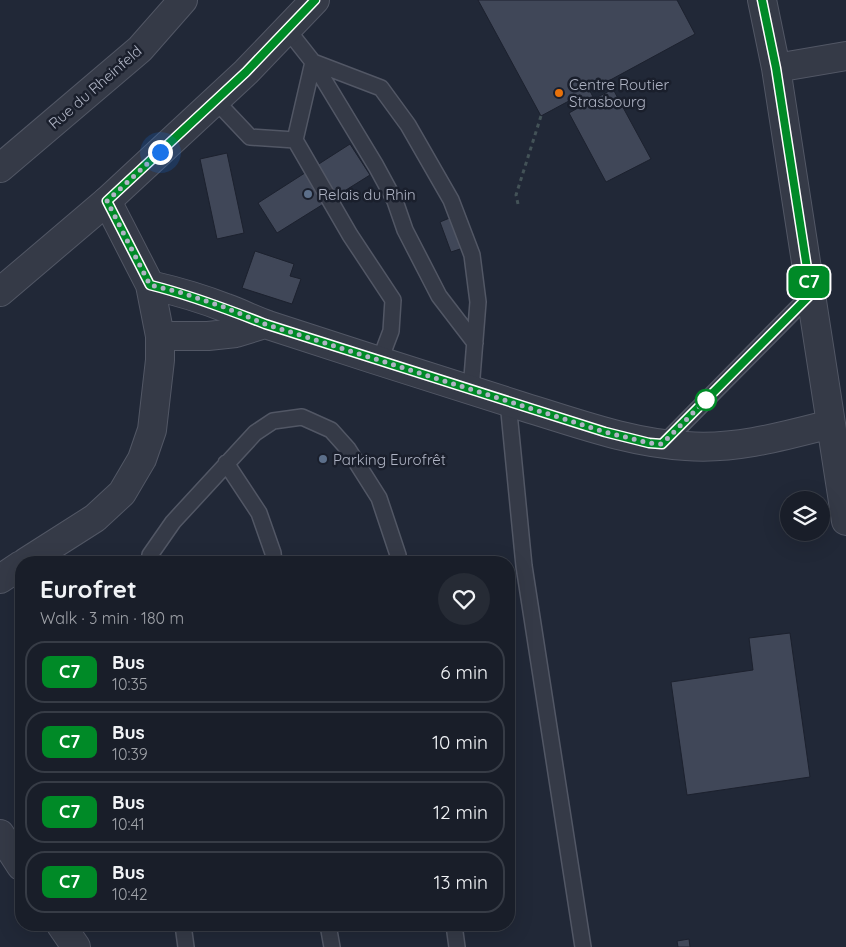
<!DOCTYPE html>
<meta charset="utf-8">
<style>
body{margin:0;font-family:Quicksand,sans-serif;background:#262b35;color:#f1f3f6;height:100vh;display:flex;flex-direction:column;font-size:19px;white-space:nowrap}
*{box-sizing:border-box;margin:0}
p{font-size:16px;color:#9fa2a8}
.icon{flex:none;width:28px;height:28px;fill:none;stroke:currentColor;stroke-width:2;stroke-linecap:round;stroke-linejoin:round}
.map{position:relative;flex:1;overflow:hidden}
.side{position:absolute;left:15px;top:556px;width:500px;height:375px;display:flex;flex-direction:column;background:#191e29;border-radius:20px;box-shadow:0 5px 20px #0002,0 0 0 1px #373c46}
.side>*{flex:none}
.badge{padding:0 10px;border-radius:8px;font-size:18px;line-height:32px}
.buttons{position:absolute;left:780px;top:491px;display:grid;gap:10px}
.buttons a{display:grid;place-items:center;width:50px;height:50px;border-radius:50%;background:#191e29;box-shadow:0 5px 20px #0002,0 0 0 1px #373c46;font-size:25px}
.you{position:absolute;width:25px;height:25px;margin:-12px;border:4px solid #fff;border-radius:50%;background:#1a73e8;box-shadow:0 0 0 8px #1a73e833}
.map>.badge{position:absolute;translate:-50% -50%;box-shadow:0 0 0 2px #fff}
.round{display:grid;place-items:center;flex:none;width:52px;height:52px;border-radius:26px;background:#262b35}
.headline{display:flex;align-items:center;justify-content:space-between;height:85px;padding:0 25px}
h1{font-size:24px;font-weight:700;line-height:38px}
ul{padding:0;list-style:none}
li{display:flex;align-items:center;gap:15px;height:62px;margin:0 10px 8px;padding:0 15px;border:2px solid #373c46;border-radius:20px}
li div{flex:1}
li b{display:block;font-size:19px}
li em{font-style:normal}
li .badge{min-width:55px;font-weight:700;text-align:center}
.map>svg:first-child{display:block}
.building{fill:#404758;stroke:#1c212e}
.lines{fill:none;stroke-linecap:round;stroke-linejoin:round}
.service-casing{stroke:#525765;stroke-width:18}
.minor-casing{stroke:#525765;stroke-width:30}
.tertiary-casing{stroke:#525765;stroke-width:30}
.path{stroke:#435257;stroke-width:3;stroke-dasharray:4 4;stroke-linecap:butt}
.service{stroke:#353a47;stroke-width:15}
.minor{stroke:#353a47;stroke-width:28}
.tertiary{stroke:#353a47;stroke-width:28}
.line-casing{stroke:#fff;stroke-width:11}
.line{stroke:#008a27;stroke-width:8}
.walk{stroke:#afb4c4;stroke-width:5;stroke-dasharray:0 9}
.food-dot{fill:#e8710a;stroke:#1a1f2c;stroke-width:2}
.service-dot{fill:#5c6f8a;stroke:#1a1f2c;stroke-width:2}
.stop-dot{fill:#fff;stroke:#008a27;stroke-width:2.5}
.labels{text-anchor:middle;dominant-baseline:central;stroke-width:5;stroke-linejoin:round;paint-order:stroke}
.poi-label{font-size:15px;fill:#afb4c4;stroke:#1a1f2c;text-anchor:start}
.street-label{font-size:15px;fill:#afb4c4;stroke:#1a1f2c}
</style>
<div class="map">
<svg width="846" height="947" viewBox="0 0 846 947">
<rect width="100%" height="100%" fill="#212837"/>
<path class="building" d="M478,0H677L695,34L590,91L594,99L613,89L651,159L606,182L569,113L585,104L580,95L541,116Z
M350,144L370,175L277,233L258,203Z
M227,153L244,233L217,239L200,159Z
M452,217L463,248L451,252L440,222Z
M255,251L294,264L290,276L301,279L292,304L242,288Z
M790,633L810,777L687,795L671,682L753,670L749,638Z
M689,939L690,947H678L677,941Z"/>
<g class="lines">
<g class="service-casing">
<path id="service" d="M287,29L313,62L381,88L408,125L451,200L472,255L478,302L471,390
M313,62L295,140L350,235L393,300L391,331L380,360
M313,62L376,166L395,201L405,230L439,296L475,343
M215,100L250,137L295,140
M508,402L524,566L583,947
M663,444L811,294
M226,463L259,513L273,553L274,562
M149,562L150,555L173,522L255,433L273,421L302,417L331,430L348,449L379,498L398,555L399,562
M183,925L186,947
M328,925L332,947
M454,925L457,947"/>
</g>
<g class="minor-casing">
<path id="minor" d="M762,0L776,68L846,521
M776,68L846,56
M0,168L140,49L183,0
M150,285C176,291 201,298 226,308C240,313 254,320 268,325C353,353 439,380 524,407C577,423 630,443 686,446C735,450 784,436 831,424
M160,336H208L236,333L265,324
M26,562L95,518L122,493L142,459L152,430L160,360V336L150,285L107,201
M0,579L21,565
M0,834L21,866
M61,925L76,947"/>
</g>
<g class="tertiary-casing">
<path id="tertiary" d="M0,292L107,201L246,72L315,0"/>
</g>
<path class="path" d="M518,204L516,195L541,116"/>
<use href="#service" class="service"/>
<use href="#minor" class="minor"/>
<use href="#tertiary" class="tertiary"/>
</g>
<g class="lines">
<g class="line-casing">
<path id="line" d="M315,0L246,72L107,201L150,285C190,295 227,309 265,324L605,432L649,443L662,444L811,294L776,68L762,0"/>
</g>
<use href="#line" class="line"/>
<path class="walk" d="M160,152L107,201L150,285L179,292L224,307L265,324L605,432L649,443L662,444L708,398L706,400"/>
</g>
<circle class="food-dot" cx="559" cy="93" r="5"/>
<g class="service-dot">
<circle cx="308" cy="194" r="5"/>
<circle cx="323" cy="459" r="5"/>
</g>
<circle class="stop-dot" cx="706" cy="400" r="10"/>
<g class="labels">
<g class="poi-label">
<text x="569" y="84">Centre Routier<tspan x="569" dy="17">Strasbourg</tspan></text>
<text x="318" y="194">Relais du Rhin</text>
<text x="333" y="459">Parking Eurofrêt</text>
</g>
<g class="street-label">
<text transform="translate(95 87) rotate(-41)">Rue du Rheinfeld</text>
</g>
</g>
</svg>
<div class="buttons">
<a><svg class="icon" aria-label="layers" viewBox="0 0 24 24"><path d="M12 4l9 5-9 5-9-5zM3 14l9 5 9-5"/></svg></a>
</div>
<div class="you" style="left:160px;top:152px"></div>
<b class="badge" style="left:809px;top:282px;background:#008a27;color:#fff">C7</b>
<section class="side">
<div class="headline"><div><h1>Eurofret</h1><p>Walk · 3 min · 180 m</p></div><a class="round"><svg class="icon" aria-label="heart" viewBox="0 0 24 24"><path d="M12 20l-8-8c-3-5 5-10 8-4 3-6 11-1 8 4z"/></svg></a></div>
<ul>
<li><span class="badge" style="background:#008a27;color:#fff">C7</span><div><b>Bus</b><p>10:35</p></div><em>6 min</em></li>
<li><span class="badge" style="background:#008a27;color:#fff">C7</span><div><b>Bus</b><p>10:39</p></div><em>10 min</em></li>
<li><span class="badge" style="background:#008a27;color:#fff">C7</span><div><b>Bus</b><p>10:41</p></div><em>12 min</em></li>
<li><span class="badge" style="background:#008a27;color:#fff">C7</span><div><b>Bus</b><p>10:42</p></div><em>13 min</em></li>
</ul>
</section>
</div>
